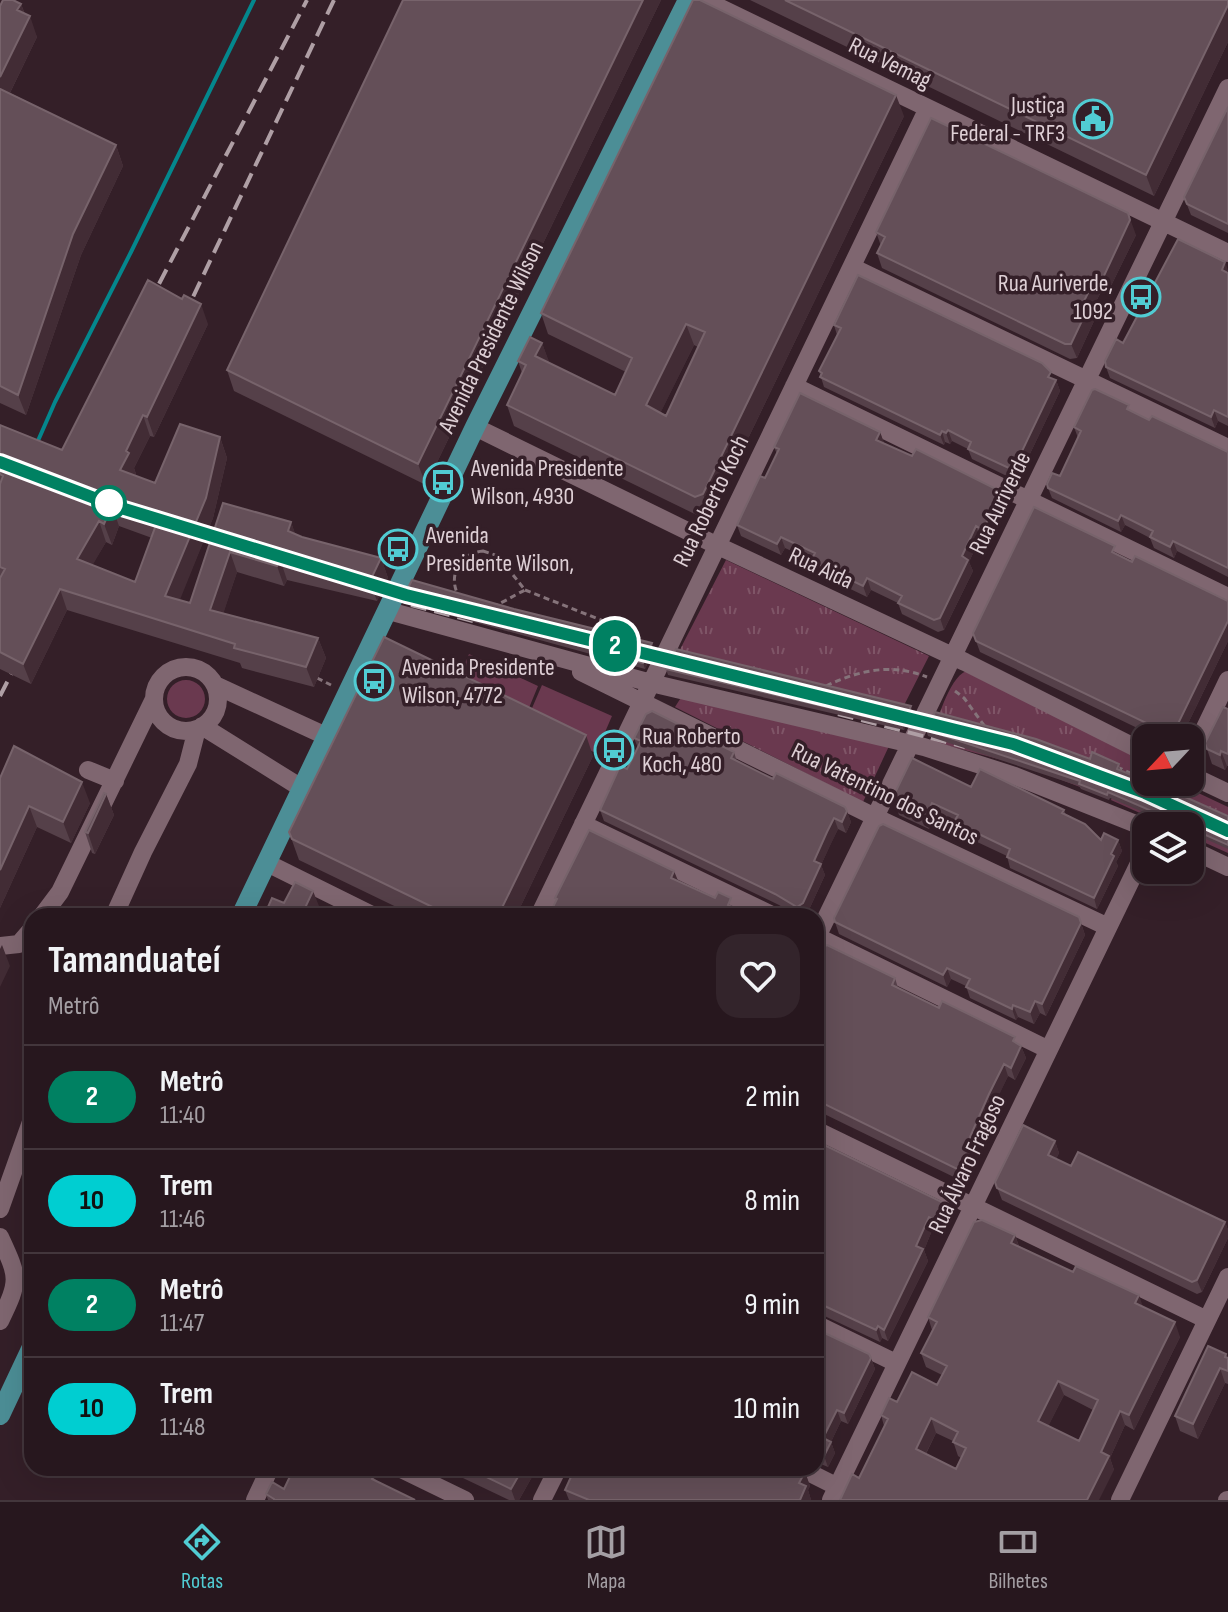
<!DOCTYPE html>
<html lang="pt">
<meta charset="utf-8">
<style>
body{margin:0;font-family:"Sofia Sans Condensed",sans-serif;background:#33242b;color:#f1f3f6;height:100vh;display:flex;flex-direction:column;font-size:30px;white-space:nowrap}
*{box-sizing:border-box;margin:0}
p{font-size:26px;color:#a49fa4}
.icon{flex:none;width:44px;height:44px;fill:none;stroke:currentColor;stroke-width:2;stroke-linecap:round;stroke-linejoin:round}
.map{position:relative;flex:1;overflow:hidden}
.details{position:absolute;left:24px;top:908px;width:800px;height:568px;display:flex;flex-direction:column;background:#27171e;border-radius:24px;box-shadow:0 8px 32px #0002,0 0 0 2px #43363c}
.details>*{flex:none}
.badge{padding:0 16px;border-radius:26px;font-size:28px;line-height:52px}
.needle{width:52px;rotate:244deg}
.tools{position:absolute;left:1132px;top:724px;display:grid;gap:16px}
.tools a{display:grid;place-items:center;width:72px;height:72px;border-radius:16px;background:#27171e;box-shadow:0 8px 32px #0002,0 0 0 2px #43363c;font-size:40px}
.map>.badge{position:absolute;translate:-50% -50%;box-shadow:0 0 0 4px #fff}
.round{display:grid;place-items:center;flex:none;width:84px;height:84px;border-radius:24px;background:#33242b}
.headline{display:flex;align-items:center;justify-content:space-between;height:136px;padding:0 24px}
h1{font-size:38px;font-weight:700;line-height:60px}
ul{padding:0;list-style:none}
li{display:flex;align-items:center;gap:24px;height:104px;padding:0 24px;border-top:2px solid #43363c}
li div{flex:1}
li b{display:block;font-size:30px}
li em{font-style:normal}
li .badge{min-width:88px;font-weight:700;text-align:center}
.dock{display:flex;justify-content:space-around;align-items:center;height:112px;border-top:2px solid #43363c;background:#27171e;font-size:22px;color:#a49fa4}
.dock a{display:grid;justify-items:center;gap:4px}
.dock .current{color:#51ccd3}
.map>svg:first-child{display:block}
.grass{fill:#6a394f}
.park{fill:url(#park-tufts)}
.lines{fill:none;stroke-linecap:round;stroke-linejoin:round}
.stream{stroke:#04878d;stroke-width:4}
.path{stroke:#85737a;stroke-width:3;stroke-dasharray:6 4;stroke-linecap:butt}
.minor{stroke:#7f6670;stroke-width:18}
.major{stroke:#4c8e96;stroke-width:20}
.rail{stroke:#af9fa5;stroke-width:4;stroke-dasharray:16 8;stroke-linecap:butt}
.wall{fill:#554049;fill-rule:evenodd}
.shaded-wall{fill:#422c35}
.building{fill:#644f58;stroke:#77636b;stroke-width:2;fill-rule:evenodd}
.line-casing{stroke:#fff;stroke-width:18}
.line{stroke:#008162;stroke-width:12}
.stop-dot{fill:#fff;stroke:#008162;stroke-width:4}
.labels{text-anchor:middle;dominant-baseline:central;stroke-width:7;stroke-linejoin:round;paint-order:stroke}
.street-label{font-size:24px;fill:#decfd5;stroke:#341f28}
.poi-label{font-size:24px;fill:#decfd5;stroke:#341f28;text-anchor:start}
</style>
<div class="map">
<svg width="1228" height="1500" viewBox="0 0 1228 1500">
<defs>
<pattern id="park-tufts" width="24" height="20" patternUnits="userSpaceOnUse" patternTransform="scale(2)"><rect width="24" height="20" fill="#6a394f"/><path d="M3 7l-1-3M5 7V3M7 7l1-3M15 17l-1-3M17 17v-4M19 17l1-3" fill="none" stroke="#7f5567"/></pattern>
</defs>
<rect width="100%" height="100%" fill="#341f28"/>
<path class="grass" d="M469,654L538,686L524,720L454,689Z
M167 699a19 19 0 1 1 38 0a19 19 0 1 1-38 0Z
M542,685L612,716L596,753L526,722Z"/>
<path class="park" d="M726,560L929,656L894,725L671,667Z
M966,671L1146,761V782H1175L1228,807V853L1190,836V826H1169L1111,800L1123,769L1094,755L1080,787L1025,766L930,741C937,723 948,679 966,671Z
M682,696L889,746L863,802L675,707Z"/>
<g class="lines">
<path class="stream" d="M37,443L55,402L131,252L254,0"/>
<path class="path" d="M483,551L498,556L525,590C514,595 497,607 486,608C448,613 441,555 483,551Z
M525,590L601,620L634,639
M317,678L331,685
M826,686C860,670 891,663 927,677
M955,691L964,698L986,728
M1117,767L1146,780"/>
<path class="minor" d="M704,0L1228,253
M852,267L1228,448
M794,386L1228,597
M475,427L716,545L965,662L1146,753
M389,611L651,683L924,747L1015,776L1146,828
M154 699a32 32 0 1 1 64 0a32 32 0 1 1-64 0Z
M581,672L875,817L1108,927
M215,685L328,737
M202,726L303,789
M1190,759L1228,680
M88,770L115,781
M1190,775L1228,793
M583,824L774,916
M1190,849L1228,867
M267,863L374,916
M42,916L60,892L154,699
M114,916L143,852L188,764L197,729
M539,916L928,108
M816,936L1047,1049
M816,939L1228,88
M0,946L19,944L32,929
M816,1130L1207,1320
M0,1209L32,1119
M0,1237C19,1278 20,1280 0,1321
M816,1324L896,1363
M399,1468L465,1500
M800,1468L836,1486
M255,1500L270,1468
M542,1500L558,1468
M831,1500L1146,849
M1120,1500L1228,1277
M1227,1500H1228"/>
<path class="major" d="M241,916L475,427L688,0
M0,1415L32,1347"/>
<path class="rail" d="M148,305L307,0
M183,318L334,0
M361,581L427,600
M411,605L473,621
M629,650L691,665
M0,696L22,653
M889,713L951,728
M838,714L965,747"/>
</g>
<path class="wall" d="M403,0H661L426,485L234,391L227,370Z
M750,0H1228V42L1154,196Z
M21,4L25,14L37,37L10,93L116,145L123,166L81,255L26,415L0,403V6Z
M1228,107V233L1191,215L1184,197Z
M904,116L711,515L703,518L514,426L507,405L522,373L518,361L542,343L549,363L615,395L626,372L548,334L541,313ZM694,345L698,347L666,416L660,413Z
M876,232L1136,235L1108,292L1102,290L1091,311L1094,321L1077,358L1070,359L882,268L877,253L881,246Z
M1228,270V426L1218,421L1215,428L1110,378L1106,367L1123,343Z
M208,324L154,437L150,436L134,468L136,474L135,476L155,483L220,437L227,458L213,518L179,600L190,603L223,503L291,522L295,534L302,537L381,558L388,578L377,601L287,580L284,586L237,572L223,613L318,638L326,658L314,687L242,668L240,663L67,610L31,684L0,669V425L62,450ZM119,526L152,538L135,582L92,565L106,542L112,545Z
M834,325L1056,380L1060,391L1017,481L972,459L968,449L952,441L950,444L945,442L944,445L824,387L819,371L837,335Z
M1131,411L1149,420L1228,452V577L1177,551L1174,558L1154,548L1150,538L1125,525L1121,532L1052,498L1048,488L1060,476L1078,438L1074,427Z
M880,432L884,443L912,456L1001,493L1005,505L987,541L980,538L969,562L973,571L944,630L938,632L902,614L898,603L871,590L867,597L815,572L811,560L785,548L781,555L741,536L737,525L765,478L777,454L774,447Z
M1118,555L1228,601V641L1181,738H1158L980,652L973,633Z
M403,598L514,609L652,643L654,649L645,669L405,603Z
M666,669L913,711L904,730L668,675Z
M1228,709V766H1227L1225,770L1212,764L1205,743Z
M926,730L1119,764L1120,771L1228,816V849L1190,832V826H1176L1110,798L1109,800L1081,789L1079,786L928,736Z
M634,738L734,752L737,762L773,779L845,807L851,822L846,833L838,829L831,843L821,865L825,875L807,914L803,916H797L779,905L604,821L600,810L627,769L638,748Z
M593,756L516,916H415L299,860L289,832Z
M0,778L90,803L71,843L37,827L0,908Z
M971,787L1064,810L1066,815L1101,840H1118L1122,851L1116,862L1118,866L1097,909L1010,868L1007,856L958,833L954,822L936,813L929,829L899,815L893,797Z
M106,794L114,815L95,854L92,853L85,832Z
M1079,917L1085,935L1046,1016L1040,1013L1034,1024L1018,1017L1016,1020L970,998L966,986L951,979L947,987L839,934L835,922Z
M816,957L895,978L898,988L1021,1046L1026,1058L1015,1080L1008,1076L993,1106L977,1142L980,1152L967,1179L962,1181L816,1110Z
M816,1141L950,1215L941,1232L933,1228L924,1250L928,1261L888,1341L882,1338L880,1342L816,1312Z
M1055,1141L1059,1153L1056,1159L1071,1166L1225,1222L1228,1230V1238L1202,1292L1197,1294L1002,1200L995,1182Z
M1015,1235L1019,1246L1143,1307L1180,1337L1134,1430L1125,1425L1110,1458L1114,1470L859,1478L884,1426L881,1415L897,1402L937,1385L942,1375L926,1367L921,1353L932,1330L928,1317ZM1064,1395L1093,1410L1079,1441L1048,1426ZM936,1433L953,1441L958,1456L961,1458L956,1469L926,1454Z
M816,1329L871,1358L875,1369L848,1424L841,1421L831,1442L835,1453L828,1467L816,1462Z
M1226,1354L1228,1358V1384L1225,1383L1198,1439L1180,1431L1175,1416Z
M290,1468H363L377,1481L415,1500H268L266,1494L284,1489L293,1470Z
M442,1468H537L519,1500H509Z
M805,1472L810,1486L808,1490L811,1500H569L565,1490Z"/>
<path class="shaded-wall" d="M643,0H661L426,485L418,464Z
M21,4L27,21L30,16L37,37L3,107L0,99V77L17,10Z
M1228,5V42L1154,196L1146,175Z
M896,95L904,116L711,515L703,494Z
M116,145L123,166L81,255L26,415L18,395L73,234Z
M1128,213L1136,235L1108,292L1103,278Z
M1225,262L1228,270V276L1222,270Z
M1097,275L1102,290L1091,311L1094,321L1077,358L1071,344L1083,303Z
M201,304L208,324L154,437L147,417Z
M686,324L694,345L654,426L646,405Z
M542,343L550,364L535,356Z
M1056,380L1060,391L1017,481L1013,470Z
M1214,410L1218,421L1215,428L1211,417Z
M143,415L150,436L134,468L136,474L128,490L120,470L126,451Z
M948,430L952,441L950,444L946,433Z
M942,431L945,442L944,445L940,435Z
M880,432L884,443L876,440Z
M220,437L227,458L213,518L173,617L165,596Z
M1001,493L1005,505L987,541L983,530Z
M112,506L119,526L112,545L104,524Z
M1121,515L1125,525L1121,532L1118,521Z
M99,521L106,542L84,580L77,559Z
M291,522L298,542L288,531Z
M976,526L980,538L969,562L973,571L944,630L940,618L962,556Z
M781,537L785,548L781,555L777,544Z
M1173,541L1177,551L1174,558L1170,547Z
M230,552L237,572L218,630L210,610Z
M381,558L388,578L377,601L370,581Z
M280,559L287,580L284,586L277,566Z
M867,578L871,590L867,597L863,586Z
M60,589L67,610L31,684L23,664Z
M1228,621V641L1181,738H1176L1174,732Z
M318,638L326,658L314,687L306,667Z
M652,643L654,649L645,669L643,663Z
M911,706L913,711L904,730L902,725Z
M586,735L593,756L516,916H498Z
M1221,751L1227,766L1225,770L1220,755Z
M82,782L90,803L71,843L63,822Z
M106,794L114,815L95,854L88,833Z
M932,803L936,813L929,829L925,819Z
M29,806L37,827L0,908V870Z
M847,811L851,822L846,833L842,822Z
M834,818L838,829L821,865L825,875L807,914L803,916H800L797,907L814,861Z
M1118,840L1122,851L1116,862L1118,866L1097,909L1094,898L1111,854Z
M674,871L679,883L671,878Z
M313,891L321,911L319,916H306L304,910Z
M1081,923L1085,935L1046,1016L1042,1004Z
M2,945L10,966L0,987V949Z
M947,968L951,979L947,987L943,975Z
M1035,1001L1040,1013L1034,1024L1030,1012Z
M1013,1005L1018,1017L1016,1020L1012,1009Z
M1021,1046L1026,1058L1015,1080L1011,1068Z
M1004,1064L1008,1076L977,1142L980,1152L967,1179L963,1167L970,1137Z
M1055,1141L1059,1153L1052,1167L1048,1155Z
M946,1204L950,1215L941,1232L937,1221Z
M929,1217L933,1228L924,1250L928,1261L888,1341L884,1330L916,1246Z
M1225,1222L1228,1230V1238L1202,1292L1197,1280Z
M1015,1235L1020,1250L1011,1243Z
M1139,1295L1144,1310L1135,1303Z
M1175,1322L1180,1337L1134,1430L1129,1415Z
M878,1326L882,1338L880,1342L876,1330Z
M871,1358L875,1369L848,1424L844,1413Z
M1220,1368L1225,1383L1198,1439L1193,1424Z
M1058,1381L1064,1395L1044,1435L1038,1421Z
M837,1410L841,1421L831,1442L835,1453L828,1467L824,1456L823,1438Z
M1120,1411L1125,1425L1110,1458L1114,1470L1099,1500H1087L1101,1452Z
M931,1418L936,1433L921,1463L916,1449Z
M523,1468H537L519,1500H515L511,1489Z
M805,1472L810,1486L808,1490L811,1500H800L799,1483Z"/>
<path class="building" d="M3,0H13L21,4L17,10L30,16L0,77V6Z
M403,0H643L418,464L227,370Z
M693,0H700L896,95L703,494L695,497L507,405L526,365L518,361L530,337L542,343L535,356L615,395L632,358L541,313ZM686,324L705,332L666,416L646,405Z
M785,0H1228V5L1146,175Z
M0,89L116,145L73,234L18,395L0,386Z
M1228,107V224L1187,204L1184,197Z
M931,118L1128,213L1130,220L1103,278L1097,275L1083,303L1089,306L1071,344H1065L877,253L885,237L876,232Z
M1178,239L1225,262L1222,270L1228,273V417L1214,410L1211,417L1106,367L1105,361L1116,339L1123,343Z
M858,275L1042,363L1051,372L1048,377L1056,380L1013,470L968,449L971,442L948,430L946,433L942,431L940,435L820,377L822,373L819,371L841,328L834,325Z
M148,280L182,299L184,295L201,304L147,417L143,415L126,451L129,453L120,470L155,483L180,424L220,437L206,498L165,596L190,603L223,503L291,522L288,531L302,537L381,558L370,581L280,559L277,566L230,552L210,610L318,638L306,667L234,648L235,644L60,589L23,664L0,652V578L5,569L0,567V484L3,476L0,474V425L62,450ZM112,506L157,522L135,582L77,559L99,521L104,524Z
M1095,389L1129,405L1127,409L1149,420L1152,416L1228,452V568L1173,541L1170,547L1150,537L1153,531L1121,515L1118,521L1048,488L1047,484L1052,473L1060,476L1081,431L1074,427L1092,390Z
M800,393L880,432L876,440L912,456L916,449L998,490L1001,493L983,530L976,526L962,556L968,560L940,618L934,620L898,603L902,596L867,578L863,586L811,561L815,553L781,537L777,544L737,525L760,476L765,478L779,449L774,447Z
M1034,507L1115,546L1112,552L1132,562L1135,556L1228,601V621L1174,732L1169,734L976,641L973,633Z
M412,580L514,609L652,643L643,663L403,598Z
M384,637L586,735L498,916H451L292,839L289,832Z
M676,649L911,706L902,725L666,669Z
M1223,707L1228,709V754L1221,751L1220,755L1207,749L1205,743Z
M652,711L734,752L731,758L773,779L776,773L845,807L847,811L842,822L834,818L827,832L814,861L821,864L803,903L797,907L775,894L600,810L620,766L627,769L641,741L634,738L646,714Z
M935,712L1036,739L1090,759L1092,752L1119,764L1117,769L1146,781V782H1149L1174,792L1228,816V845L1190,828V826H1186L1108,792L1107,795L1079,784L1080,781L926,730Z
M14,746L82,782L63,822L29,806L0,870V778Z
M912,758L971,787L980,769L1064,810L1062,813L1085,824L1101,840L1104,833L1118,840L1111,854L1114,856L1094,898L1007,857L1010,849L954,822L958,815L932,803L925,819L895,804L893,797Z
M104,793L106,794L88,833L85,832Z
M883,824L1079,917L1081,923L1042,1004L1035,1001L1030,1012L1013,1005L1012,1009L966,987L970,979L947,968L943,975L835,922L834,918L879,826Z
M589,830L674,871L671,878L715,898L718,892L731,898L728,905L751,916H555L550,913L557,899L555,898Z
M295,882L313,891L304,910L315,916H264L272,898L284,903Z
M827,945L895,978L892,985L939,1008L942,1001L1015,1037L1013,1041L1021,1046L1011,1068L1004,1064L989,1094L970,1137L976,1140L963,1167L957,1169L816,1100V957L821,948Z
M1023,1125L1055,1141L1048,1155L1071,1166L1078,1152L1225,1222L1197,1280L1192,1282L997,1188L995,1182Z
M816,1141L946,1204L937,1221L929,1217L916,1246L923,1249L884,1330L878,1326L876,1330L816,1302Z
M982,1220L1015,1235L1011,1243L1073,1272L1076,1266L1139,1295L1135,1303L1175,1322L1129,1415L1120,1411L1101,1452L1109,1456L1087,1500H840L852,1474L859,1478L888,1419L881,1415L889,1398L897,1402L912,1372L937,1385L947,1366L921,1353L937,1322L928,1317L974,1222ZM1058,1381L1098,1400L1079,1441L1038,1421ZM931,1418L958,1432L953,1442L966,1448L956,1469L916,1449Z
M816,1329L869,1354L871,1358L844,1413L837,1410L823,1438L831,1442L824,1456L816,1453Z
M1208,1346L1226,1354L1225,1357L1228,1358V1371L1220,1368L1193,1424L1175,1416Z
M294,1468H361L374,1475L372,1479L415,1500H274V1499L266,1494L272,1482L284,1489Z
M468,1468H523L511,1489Z
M575,1468H796L805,1472L799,1483L806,1486L800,1500H589L565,1490Z"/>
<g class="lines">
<g class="line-casing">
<path id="line" d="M0,462L118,507L406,595L1013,744L1145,793L1228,831"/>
</g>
<use href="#line" class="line"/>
</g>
<defs>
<g id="civic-ring" transform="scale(2)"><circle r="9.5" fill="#341f28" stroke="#51ccd3" stroke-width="1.5"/><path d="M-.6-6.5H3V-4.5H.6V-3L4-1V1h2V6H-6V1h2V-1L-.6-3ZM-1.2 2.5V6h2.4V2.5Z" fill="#51ccd3"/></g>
<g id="bus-ring" transform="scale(2)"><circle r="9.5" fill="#341f28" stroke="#51ccd3" stroke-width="1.5"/><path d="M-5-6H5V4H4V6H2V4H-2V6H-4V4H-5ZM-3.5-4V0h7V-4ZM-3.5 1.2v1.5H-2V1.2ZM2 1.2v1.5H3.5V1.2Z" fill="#51ccd3"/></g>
</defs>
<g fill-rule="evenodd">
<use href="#civic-ring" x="1093" y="119"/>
<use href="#bus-ring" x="1141" y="297"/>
<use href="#bus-ring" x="443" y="482"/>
<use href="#bus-ring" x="398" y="549"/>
<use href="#bus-ring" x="374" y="681"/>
<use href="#bus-ring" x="614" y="750"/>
</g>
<circle class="stop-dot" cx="109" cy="503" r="16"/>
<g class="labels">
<g class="street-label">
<text transform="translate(890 63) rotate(26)">Rua Vemag</text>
<text transform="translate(491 337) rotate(-64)">Avenida Presidente Wilson</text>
<text transform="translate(711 501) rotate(-64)">Rua Roberto Koch</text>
<text transform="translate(1000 503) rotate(-64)">Rua Auriverde</text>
<text transform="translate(821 568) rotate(25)">Rua Aida</text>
<text transform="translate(885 794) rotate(26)">Rua Vatentino dos Santos</text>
<text transform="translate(967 1164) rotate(-65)">Rua Álvaro Fragoso</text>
</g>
<g class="poi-label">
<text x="1065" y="105" text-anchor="end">Justiça<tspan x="1065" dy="28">Federal - TRF3</tspan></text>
<text x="1113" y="283" text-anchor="end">Rua Auriverde,<tspan x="1113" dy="28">1092</tspan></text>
<text x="471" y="468">Avenida Presidente<tspan x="471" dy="28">Wilson, 4930</tspan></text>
<text x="426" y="535">Avenida<tspan x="426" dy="28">Presidente Wilson,</tspan></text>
<text x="402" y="667">Avenida Presidente<tspan x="402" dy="28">Wilson, 4772</tspan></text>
<text x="642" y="736">Rua Roberto<tspan x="642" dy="28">Koch, 480</tspan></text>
</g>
</g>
</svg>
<div class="tools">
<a><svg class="needle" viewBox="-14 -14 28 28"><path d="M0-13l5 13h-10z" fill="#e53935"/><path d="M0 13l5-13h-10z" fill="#a49fa4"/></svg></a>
<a><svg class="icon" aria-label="layers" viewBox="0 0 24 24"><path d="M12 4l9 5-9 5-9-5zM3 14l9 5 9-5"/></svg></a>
</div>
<b class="badge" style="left:615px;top:646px;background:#008162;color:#fff">2</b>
<section class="details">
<div class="headline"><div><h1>Tamanduateí</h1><p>Metrô</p></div><a class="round"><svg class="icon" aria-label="heart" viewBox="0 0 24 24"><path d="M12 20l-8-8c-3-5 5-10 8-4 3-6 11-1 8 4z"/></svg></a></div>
<ul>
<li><span class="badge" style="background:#008162;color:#fff">2</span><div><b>Metrô</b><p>11:40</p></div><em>2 min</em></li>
<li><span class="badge" style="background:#00ced1;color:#111">10</span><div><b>Trem</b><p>11:46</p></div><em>8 min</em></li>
<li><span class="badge" style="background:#008162;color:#fff">2</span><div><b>Metrô</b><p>11:47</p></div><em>9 min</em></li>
<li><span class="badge" style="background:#00ced1;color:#111">10</span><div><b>Trem</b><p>11:48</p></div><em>10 min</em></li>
</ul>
</section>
</div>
<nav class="dock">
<a class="current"><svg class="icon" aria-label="directions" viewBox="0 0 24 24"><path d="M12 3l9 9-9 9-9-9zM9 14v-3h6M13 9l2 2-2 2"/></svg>Rotas</a>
<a><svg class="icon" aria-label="map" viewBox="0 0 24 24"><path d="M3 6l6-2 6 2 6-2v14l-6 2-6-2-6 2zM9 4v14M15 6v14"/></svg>Mapa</a>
<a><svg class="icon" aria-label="tickets" viewBox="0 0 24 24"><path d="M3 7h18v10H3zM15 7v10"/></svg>Bilhetes</a>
</nav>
